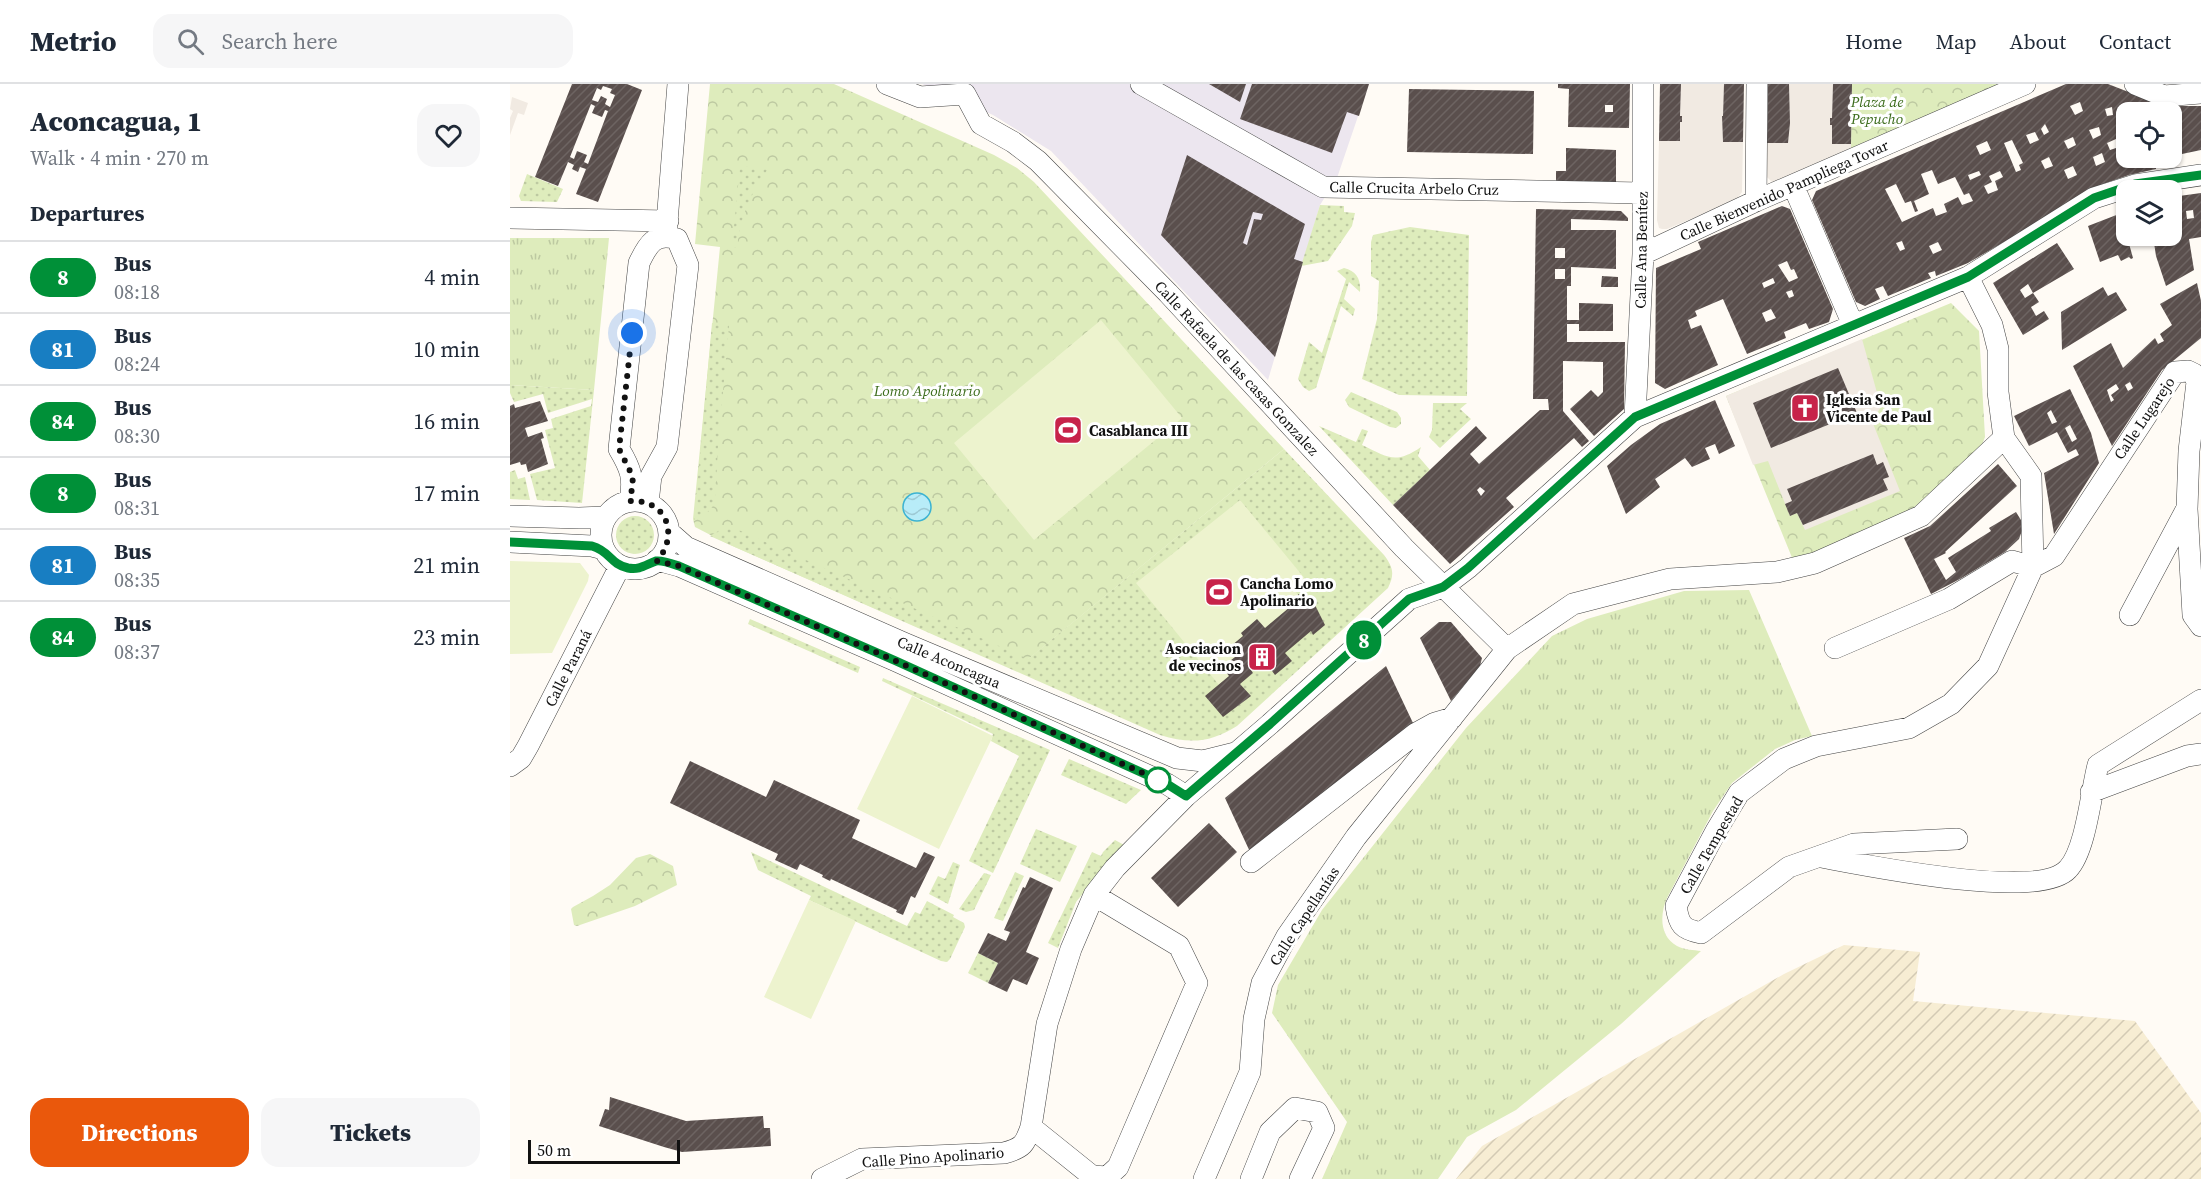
<!DOCTYPE html>
<meta charset="utf-8">
<style>
body{margin:0;font-family:"Source Serif 4",serif;background:#f6f6f7;color:#1f2937;height:100vh;display:flex;flex-direction:column;font-size:22px;white-space:nowrap}
*{box-sizing:border-box;margin:0}
p{font-size:20px;color:#747a83}
.icon{flex:none;width:33px;height:33px;fill:none;stroke:currentColor;stroke-width:2;stroke-linecap:round;stroke-linejoin:round}
.map{position:relative;flex:1;overflow:hidden}
.side{display:flex;flex-direction:column;background:#fff;width:510px}
.side>*{flex:none}
.badge{padding:0 12px;border-radius:20px;font-size:21px;line-height:39px}
.controls{position:absolute;left:1606px;top:18px;display:grid;gap:12px}
.controls a{display:grid;place-items:center;width:66px;height:66px;border-radius:12px;background:#fff;box-shadow:0 2px 4px #0004;font-size:30px}
.scale{position:absolute;left:18px;bottom:15px;width:152px;box-sizing:border-box;padding-left:6px;border:3px solid #111;border-top:0;font-size:16px;line-height:21px;white-space:nowrap;color:#111;-webkit-text-stroke:4px #fff;paint-order:stroke}
.you{position:absolute;width:30px;height:30px;margin:-15px;border:4px solid #fff;border-radius:50%;background:#1a73e8;box-shadow:0 0 0 9px #1a73e833}
.map>.badge{position:absolute;translate:-50% -50%;box-shadow:0 0 0 3px #fff}
h2{padding:0 30px;font-size:22px;line-height:54px}
.round{display:grid;place-items:center;flex:none;width:63px;height:63px;border-radius:18px;background:#f6f6f7}
.headline{display:flex;align-items:center;justify-content:space-between;height:102px;padding:0 30px}
h1{font-size:28px;font-weight:800;line-height:45px}
.primary-button{display:flex;gap:12px;margin-top:auto;padding:12px 30px}
.primary-button a{flex:1;height:69px;border-radius:18px;background:#ea580c;color:#fff;font-size:24px;font-weight:800;line-height:69px;text-align:center}
.primary-button a+a{background:#f6f6f7;color:#1f2937}
ul{padding:0;list-style:none}
li{display:flex;align-items:center;gap:18px;height:72px;padding:0 30px;border-top:2px solid #e0e1e3}
li div{flex:1}
li b{display:block;font-size:22px}
li em{font-style:normal}
li .badge{min-width:66px;font-weight:700;text-align:center}
header{display:flex;align-items:center;gap:36px;box-sizing:border-box;height:84px;padding:0 30px;background:#fff;border-bottom:2px solid #e0e1e3}
header strong{font-size:28px}
nav{display:flex;gap:33px;margin-inline-start:auto;font-size:21px}
.search{width:420px;height:54px;background:#f6f6f7;display:flex;align-items:center;gap:15px;box-sizing:border-box;padding:0 21px;border-radius:18px;color:#747a83;font-size:22px}
main{display:flex;flex:1;min-height:0}
.map>svg:first-child{display:block}
.industrial{fill:#ece6ef}
.farmland{fill:url(#farmland-furrows)}
.grass{fill:url(#grass-tufts)}
.park{fill:url(#park-crowns)}
.garden{fill:url(#garden-dots)}
.pitch{fill:#edf3ce}
.plaza{fill:#f1eae2}
.water{fill:url(#water-waves);stroke:#3cb3d2;stroke-width:1.5}
.building{fill:url(#building-hatch);fill-rule:evenodd}
.lines{fill:none;stroke-linecap:round;stroke-linejoin:round}
.minor-casing{stroke:#444;stroke-width:22}
.minor{stroke:#fff;stroke-width:21}
.line-casing{stroke:#fff;stroke-width:14}
.line{stroke:#009038;stroke-width:9}
.walk{stroke:#111;stroke-width:6;stroke-dasharray:0 10.8}
.stop-dot{fill:#fff;stroke:#009038;stroke-width:3}
.labels{text-anchor:middle;dominant-baseline:central;stroke-width:6;stroke-linejoin:round;paint-order:stroke}
.park-label{font-size:15px;font-style:italic;fill:#3d6d1d;stroke:#fff}
.street-label{font-size:15px;fill:#111;stroke:#fff}
.poi-label{font-size:15px;font-weight:bold;fill:#111;stroke:#fff;text-anchor:start}
</style>
<header>
<strong>Metrio</strong>
<div class="search"><svg class="icon" aria-label="search" viewBox="0 0 24 24"><circle cx="10" cy="10" r="6"/><path d="M15 15l6 6"/></svg>Search here</div>
<nav><a>Home</a><a>Map</a><a>About</a><a>Contact</a></nav>
</header>
<main>
<section class="side">
<div class="headline"><div><h1>Aconcagua, 1</h1><p>Walk · 4 min · 270 m</p></div><a class="round"><svg class="icon" aria-label="heart" viewBox="0 0 24 24"><path d="M12 20l-8-8c-3-5 5-10 8-4 3-6 11-1 8 4z"/></svg></a></div>
<h2>Departures</h2>
<ul>
<li><span class="badge" style="background:#009038;color:#fff">8</span><div><b>Bus</b><p>08:18</p></div><em>4 min</em></li>
<li><span class="badge" style="background:#187ec2;color:#fff">81</span><div><b>Bus</b><p>08:24</p></div><em>10 min</em></li>
<li><span class="badge" style="background:#009038;color:#fff">84</span><div><b>Bus</b><p>08:30</p></div><em>16 min</em></li>
<li><span class="badge" style="background:#009038;color:#fff">8</span><div><b>Bus</b><p>08:31</p></div><em>17 min</em></li>
<li><span class="badge" style="background:#187ec2;color:#fff">81</span><div><b>Bus</b><p>08:35</p></div><em>21 min</em></li>
<li><span class="badge" style="background:#009038;color:#fff">84</span><div><b>Bus</b><p>08:37</p></div><em>23 min</em></li>
</ul>
<div class="primary-button"><a>Directions</a><a>Tickets</a></div>
</section>
<div class="map">
<svg width="1691" height="1095" viewBox="0 0 1691 1095">
<defs>
<pattern id="farmland-furrows" width="10" height="10" patternUnits="userSpaceOnUse" patternTransform="scale(1.5)"><rect width="10" height="10" fill="#f7edd3"/><path d="M-1 1l2-2M0 10L10 0M9 11l2-2" fill="none" stroke="#d3cab4"/></pattern>
<pattern id="grass-tufts" width="24" height="20" patternUnits="userSpaceOnUse" patternTransform="scale(1.5)"><rect width="24" height="20" fill="#deecbc"/><path d="M3 7l-1-3M5 7V3M7 7l1-3M15 17l-1-3M17 17v-4M19 17l1-3" fill="none" stroke="#bdc9a1"/></pattern>
<pattern id="park-crowns" width="20" height="18" patternUnits="userSpaceOnUse" patternTransform="scale(1.5)"><rect width="20" height="18" fill="#deecbc"/><path d="M2 6a3 3 0 1 1 6 0M12 15a3 3 0 1 1 6 0" fill="none" stroke="#bdc9a1"/></pattern>
<pattern id="garden-dots" width="8" height="8" patternUnits="userSpaceOnUse" patternTransform="scale(1.5)"><rect width="8" height="8" fill="#deecbc"/><path d="M2 2h.1M6 6h.1" fill="none" stroke="#bdc9a1" stroke-width="1.8" stroke-linecap="round"/></pattern>
<pattern id="water-waves" width="16" height="10" patternUnits="userSpaceOnUse" patternTransform="scale(1.5)"><rect width="16" height="10" fill="#b8ecf8"/><path d="M0 5q4-4 8 0t8 0" fill="none" stroke="#9dc9d4"/></pattern>
<pattern id="building-hatch" width="6" height="6" patternUnits="userSpaceOnUse" patternTransform="scale(1.5)"><rect width="6" height="6" fill="#5a4f4d"/><path d="M-1 1l2-2M0 6l6-6M5 7l2-2" fill="none" stroke="#6d6462"/></pattern>
</defs>
<rect width="100%" height="100%" fill="#fffbf5"/>
<path class="industrial" d="M412,0H859L827,94L810,121L758,296L541,67L483,31Z"/>
<path class="farmland" d="M1334,861L1410,868L1403,917L1625,937L1691,1029V1095H946L972,1062L1274,890Z"/>
<path class="grass" d="M0,154H99L84,306L0,301Z
M1239,506L1302,652L1285,656L1265,665L1222,699L1203,727L1157,814C1150,830 1149,852 1167,862C1174,866 1184,866 1191,867L1111,940L1006,1026L957,1053L928,1095H812L837,1038L762,929L768,901L812,826L956,644L1042,552L1077,535L1174,507Z"/>
<path class="park" d="M200,0H324L484,71L507,84L524,98L774,365L505,586L218,460L185,443L183,435L210,163L185,160Z
M1342,0H1490L1341,64Z
M1441,219L1469,247L1475,353L1468,370L1391,434L1289,478L1283,476L1216,312Z
M140,770L163,782L167,801L125,822L67,842L64,841L61,825L63,823L83,812L100,801L126,774Z"/>
<path class="garden" d="M230,82L258,85C240,110 230,134 227,164L222,163Z
M17,90L53,105L47,118L11,117L9,112Z
M810,121L834,122V128L845,129L842,142L818,177L791,182Z
M900,143L959,151L957,312L889,311L852,295L867,235L869,197L861,192V158L863,151Z
M834,184C847,187 851,196 850,208L839,198L834,215L845,225L843,232L831,222L806,304L799,307L793,303L788,295L799,258L812,269L836,195L827,187Z
M202,239L218,240L219,242L208,362L205,419L200,426L184,437Z
M0,301L84,306L72,419L27,416L20,390L45,384L35,346L43,344L41,335L81,322L82,315L38,329L33,310L4,318L0,309Z
M841,308L887,328L891,334V340L886,344L880,343L839,323L835,316Z
M923,319H957L950,325L961,335L930,364L919,353L922,346Z
M809,342L846,358L852,345L858,347L852,361C878,373 885,381 911,363L908,372L920,386L883,421Z
M774,365L874,471C883,483 885,490 878,504L727,642C700,659 680,660 650,651L200,452L215,443L224,444L518,575Z
M5,386L8,395L15,393L20,416L0,415V388Z
M106 451a19 19 0 1 1 38 0a19 19 0 1 1-38 0Z
M240,535L350,583L348,589L238,540Z
M373,594L540,666L483,789L459,777L509,672L481,657L483,650L372,597Z
M559,675L631,706L616,720L551,691Z
M526,745L567,762L550,798L510,780Z
M605,756L616,762L600,776L566,818L548,864L538,859L582,768L591,772L593,768Z
M241,768L397,842L405,828L410,830L417,817L444,831L443,833L454,839L455,843L440,875L437,878L431,877L299,816L301,812L248,786Z
M443,778L450,781L438,820L419,810L428,792L435,795Z
M505,788L514,792L493,837L484,834Z
M474,789L481,791L464,826L456,828L449,825Z
M468,869L488,879L478,899L458,889Z"/>
<path class="pitch" d="M591,236L672,334L524,456L444,359Z
M730,416L796,496L784,505L788,511L780,523L755,544L731,549L733,552L721,562L729,570L719,592L709,601L626,499Z
M0,477L70,479L79,491L78,497L42,569L0,570Z
M402,612L483,652L429,765L347,725Z
M299,816L346,837L301,935L254,913Z"/>
<path class="plaza" d="M1171,0H1214L1213,32L1212,33L1213,58H1233L1232,108L1226,116L1157,145H1152L1149,144L1147,136L1149,57H1170V38H1172V32H1170Z
M1279,0H1323L1322,34L1320,35V40L1322,41V59L1341,60V64L1266,99L1262,98L1256,92L1257,59H1278L1280,39Z
M2,13L18,19L14,31L8,29L0,51V34L3,27L0,25Z
M1352,255L1371,323L1362,337L1390,407L1295,446L1287,429L1280,432L1258,377L1243,381L1216,312Z"/>
<path class="water" d="M393 423a14 14 0 1 1 28 0a14 14 0 1 1-28 0Z"/>
<path class="building" d="M62,0H117L132,6L88,118L66,110L76,85L70,83L68,88L62,85L64,81L58,78L48,102L25,93ZM93,2L102,5L100,9L105,11L100,23L95,20L97,15L91,12L88,18L82,16L87,4L91,6ZM81,20L85,22L82,29L92,33L95,26L98,27L78,80L74,78L77,71L67,67L64,75L60,73Z
M699,0H736L730,18Z
M742,0H859L849,32L837,28L822,69L730,35Z
M1048,0H1120L1119,44L1058,43L1059,5L1048,4ZM1095,21H1103V28H1095Z
M1150,0H1171L1170,32H1172V38H1170V57H1149Z
M1214,0H1234L1233,58H1213L1212,32H1213Z
M1258,0H1279L1280,39L1278,59H1257Z
M1323,0H1342L1341,60H1322V41H1320V34H1322Z
M1556,0H1598L1647,19V28H1617V74H1645L1646,85L1619,91L1593,100L1458,179L1426,192L1425,187L1418,189L1421,194L1378,212L1373,202L1365,205L1370,215L1355,222L1346,218L1302,116L1306,107ZM1570,18L1573,27L1565,31L1560,22ZM1602,23L1603,31L1597,32L1595,25ZM1535,40L1539,48L1534,51L1531,45ZM1589,43L1591,51L1583,55L1579,46ZM1525,48L1529,56L1520,60L1516,51ZM1563,53L1566,61L1558,65L1554,57ZM1606,55L1609,63L1600,66L1597,59ZM1502,56L1513,79L1509,81L1511,86L1506,88L1494,59ZM1477,57L1481,66L1470,71L1466,62ZM1592,69L1595,78L1586,82L1583,73ZM1539,73L1543,82L1535,85L1531,77ZM1563,82L1567,91L1558,95L1554,86ZM1422,86L1428,100L1445,93L1454,111L1459,109L1463,117L1452,121L1448,113L1434,120L1437,128L1426,132L1423,124L1392,138L1375,105L1386,100L1395,119L1401,117L1405,128L1408,127L1404,117L1419,110L1411,90ZM1469,87L1471,91L1460,96L1458,91ZM1490,87L1493,93L1485,97L1488,106L1478,110L1474,102L1482,98L1479,92ZM1392,157L1395,165L1390,167L1386,159ZM1428,158L1432,166L1423,170L1419,162Z
M899,5L1024,7L1023,70L897,68Z
M1658,22H1691V66L1672,70L1662,36V28H1660Z
M1056,64L1106,66V101L1046,104V87H1056Z
M677,71L795,140L784,175L793,178L765,273L651,151ZM743,128L753,130L751,136L744,135L737,161L733,159Z
M1691,109V153L1679,155L1684,186L1656,202L1646,172L1643,152H1662V113ZM1683,126L1684,134L1677,135L1676,127Z
M1272,122L1280,125L1323,225L1319,238L1299,245L1296,239L1274,248L1276,254L1237,270L1213,215L1185,227L1187,232L1178,236L1181,245L1191,241L1208,281L1155,305L1145,299L1146,184L1191,165L1188,158ZM1277,177L1281,186L1284,185L1288,194L1279,198L1268,181ZM1263,194L1265,199L1254,204L1252,199ZM1282,206L1284,212L1279,214L1276,208ZM1261,225L1266,234L1256,238L1252,229Z
M1026,125L1111,127L1118,134V137L1061,135V146H1106V185L1061,183V202H1057V236H1069V219L1103,220V247H1069V240H1057V258H1115L1114,325L1084,352L1060,325L1081,306L1088,313L1093,308V278L1053,277V327L1079,357L1072,363L1064,354L996,414L1004,423L940,480L883,421L966,342L977,354L960,370L969,380L1030,326H1039L1038,315H1023ZM1045,164H1055V174H1045ZM1045,185H1055V195H1045ZM970,403L975,407L971,412L967,406Z
M1609,130L1611,135L1617,133V152H1631L1618,156L1623,174L1621,175L1619,173L1611,177L1608,171L1590,178L1578,142Z
M1631,152H1641L1642,155L1633,158Z
M1547,159L1564,185L1523,209L1518,200L1510,206L1515,214L1523,209L1529,218L1521,223L1526,232L1534,227L1539,235L1513,251L1483,199Z
M1092,192L1108,193V203H1091Z
M1687,199L1691,217V254L1652,286L1602,362L1563,282L1601,259L1613,284L1645,254L1648,260L1654,257L1650,250L1662,241L1650,220ZM1620,298L1623,304L1618,307L1615,301ZM1606,300L1609,305L1601,311L1604,316L1601,318L1597,306Z
M1593,203L1598,212L1606,208L1617,226L1552,266L1551,228Z
M1328,284L1347,329L1261,364L1243,319Z
M1560,305L1581,349L1589,379L1544,450L1534,389L1569,371L1566,365L1558,369L1547,348L1519,362L1504,332ZM1541,326L1547,338L1542,340L1537,329ZM1560,341L1567,355L1562,358L1555,344Z
M1205,316L1225,362L1209,370L1205,360L1195,364L1200,375L1182,383L1175,374L1145,395L1150,403L1116,430L1097,382L1121,361L1150,340Z
M30,317L38,337L15,344L18,353L32,348L34,354L31,355L38,380L18,388L16,380L11,381L10,378L0,381V322L4,320L5,324Z
M1363,370L1367,381L1373,378L1379,393L1373,395L1378,406L1293,441L1287,429L1280,432L1275,420L1282,417L1277,405Z
M1488,380L1507,402L1435,468L1436,469L1424,475L1436,496L1446,488L1438,474L1481,447L1479,444L1506,428L1514,441L1509,455L1495,468L1450,495L1421,510L1394,454L1420,442Z
M789,510L805,521L815,541L803,551L801,547L775,569L782,577L765,591L754,576L748,585L741,586L743,589L730,600L741,612L713,633L695,612L719,592L712,583L729,570L721,562L733,552L731,549L747,535L755,544L780,523L777,519Z
M929,538H941L972,574L970,582L941,617L910,554Z
M876,582L903,639L741,770L715,714Z
M180,677L256,713L264,696L350,736L342,754L406,784L414,768L425,773L405,814L401,812L393,831L386,828L387,826L321,795L320,797L312,793L313,791L290,780L287,786L265,776L268,770L160,719Z
M699,739L727,768L668,823L641,794Z
M520,793L543,804L516,868L529,874L517,901L503,895L497,908L478,899L488,879L468,869L478,849L496,857L500,848L494,846L513,803L515,804Z
M100,1013L176,1037L253,1032L254,1044H260L261,1062L172,1068L154,1063L89,1042L95,1025L99,1026Z"/>
<g class="lines">
<g class="minor-casing">
<path id="minor" d="M377,0L410,13L455,10
M631,0L813,103L1132,109
M1625,0L1654,12L1691,9
M455,10L471,40L503,58L528,77L658,209L894,464L997,565
M1283,101L1343,241
M1246,117L1247,0
M0,134L158,137
M156,151L168,0
M1133,170L1246,117L1515,0
M1125,333L1133,170V0
M91 451a34 34 0 1 1 68 0a34 34 0 1 1-68 0Z
M120,417C124,394 121,385 109,365L129,179C138,160 145,148 167,155L178,181L157,363L141,392L138,419
M0,432L69,434L95,433
M159,448L176,463L394,559L667,674L693,677L725,669
M0,458L82,462L94,465
M147,476L169,482L386,577L657,700L676,712
M1523,483L1544,472L1665,288L1678,287L1684,290L1687,298L1679,367L1677,425L1683,531L1691,542
M1620,531L1676,426
M1325,564L1439,515L1502,477L1523,483
M0,682L11,674L18,662L110,482
M1581,708L1677,672L1691,670
M1447,755L1344,760L1279,783L1191,849C1172,845 1169,841 1166,822L1206,747L1229,709L1274,675L1306,662L1399,644L1441,620L1478,582L1523,483L1521,392L1494,354L1488,308V265L1482,241L1458,193
M1311,773C1354,781 1529,817 1558,785C1576,766 1581,708 1588,681L1691,616
M741,778L905,650L925,639L942,634
M521,1043L582,1092L597,1093L608,1083L687,899L669,862L584,811
M312,1095L352,1075L494,1069C513,1064 515,1060 521,1043L537,940L561,865L584,811L605,784L676,712L760,640L899,515L933,503L958,484L1125,333L1458,193L1584,114L1625,101L1691,91
M694,1095L740,988L744,935L752,899L777,852L846,753L997,565L1063,520L1160,495L1267,488L1305,479L1411,432L1494,354
M741,1095L760,1048L785,1024L807,1028L814,1044L790,1095"/>
</g>
<use href="#minor" class="minor"/>
</g>
<g class="lines">
<g class="line-casing">
<path id="line" d="M0,458L82,462C100,467 100,480 118,484C130,486 135,481 146,477C152,476 163,480 169,482L386,577L657,700L676,712L760,640L899,515L933,503L958,484L1125,333L1458,193L1584,114L1625,100L1691,91"/>
</g>
<use href="#line" class="line"/>
<path class="walk" d="M122,249L109,365L121,389L123,398L120,417C156,415 170,450 147,477L169,482L386,577L657,700L648,696"/>
</g>
<defs>
<g id="church-square" transform="scale(1.5)"><rect x="-9" y="-9" width="18" height="18" rx="4" fill="#c7234a" stroke="#fff"/><path d="M-1.2-6h2.4v3.5h3.3v2.4h-3.3V6h-2.4V-.1h-3.3v-2.4h3.3Z" fill="#fff"/></g>
<g id="stadium-square" transform="scale(1.5)"><rect x="-9" y="-9" width="18" height="18" rx="4" fill="#c7234a" stroke="#fff"/><path d="M0-5a6.5 5 0 1 0 0 10a6.5 5 0 1 0 0-10ZM-3.5-1.8h7v3.6h-7Z" fill="#fff"/></g>
<g id="building-square" transform="scale(1.5)"><rect x="-9" y="-9" width="18" height="18" rx="4" fill="#c7234a" stroke="#fff"/><path d="M-4-6H4V6H1V3H-1V6H-4ZM-2.5-4.3h1.7v1.8h-1.7ZM.8-4.3h1.7v1.8H.8ZM-2.5-1h1.7V.8h-1.7ZM.8-1h1.7V.8H.8Z" fill="#fff"/></g>
</defs>
<g fill-rule="evenodd">
<use href="#church-square" x="1295" y="324"/>
<use href="#stadium-square" x="558" y="346"/>
<use href="#stadium-square" x="709" y="508"/>
<use href="#building-square" x="752" y="573"/>
</g>
<circle class="stop-dot" cx="648" cy="696" r="12"/>
<g class="labels">
<g class="park-label">
<text x="1367" y="17">Plaza de<tspan x="1367" dy="17">Pepucho</tspan></text>
<text x="417" y="306">Lomo Apolinario</text>
</g>
<g class="street-label">
<text transform="translate(904 104) rotate(1)">Calle Crucita Arbelo Cruz</text>
<text transform="translate(1274 106) rotate(-24)">Calle Bienvenido Pampliega Tovar</text>
<text transform="translate(1131 166) rotate(-89)">Calle Ana Benítez</text>
<text transform="translate(727 284) rotate(47)">Calle Rafaela de las casas Gonzalez</text>
<text transform="translate(1634 334) rotate(-56)">Calle Lugarejo</text>
<text transform="translate(439 578) rotate(23)">Calle Aconcagua</text>
<text transform="translate(58 584) rotate(-63)">Calle Paraná</text>
<text transform="translate(1201 761) rotate(-60)">Calle Tempestad</text>
<text transform="translate(794 832) rotate(-57)">Calle Capellanías</text>
<text transform="translate(423 1073) rotate(-4)">Calle Pino Apolinario</text>
</g>
<g class="poi-label">
<text x="1316" y="315">Iglesia San<tspan x="1316" dy="17">Vicente de Paul</tspan></text>
<text x="579" y="346">Casablanca III</text>
<text x="730" y="499">Cancha Lomo<tspan x="730" dy="17">Apolinario</tspan></text>
<text x="731" y="564" text-anchor="end">Asociacion<tspan x="731" dy="17">de vecinos</tspan></text>
</g>
</g>
</svg>
<div class="controls">
<a><svg class="icon" aria-label="locate" viewBox="0 0 24 24"><circle cx="12" cy="12" r="6"/><path d="M12 2v4M12 18v4M2 12h4M18 12h4"/></svg></a>
<a><svg class="icon" aria-label="layers" viewBox="0 0 24 24"><path d="M12 4l9 5-9 5-9-5zM3 14l9 5 9-5"/></svg></a>
</div>
<div class="scale">50 m</div>
<div class="you" style="left:122px;top:249px"></div>
<b class="badge" style="left:854px;top:556px;background:#009038;color:#fff">8</b>
</div>
</main>
